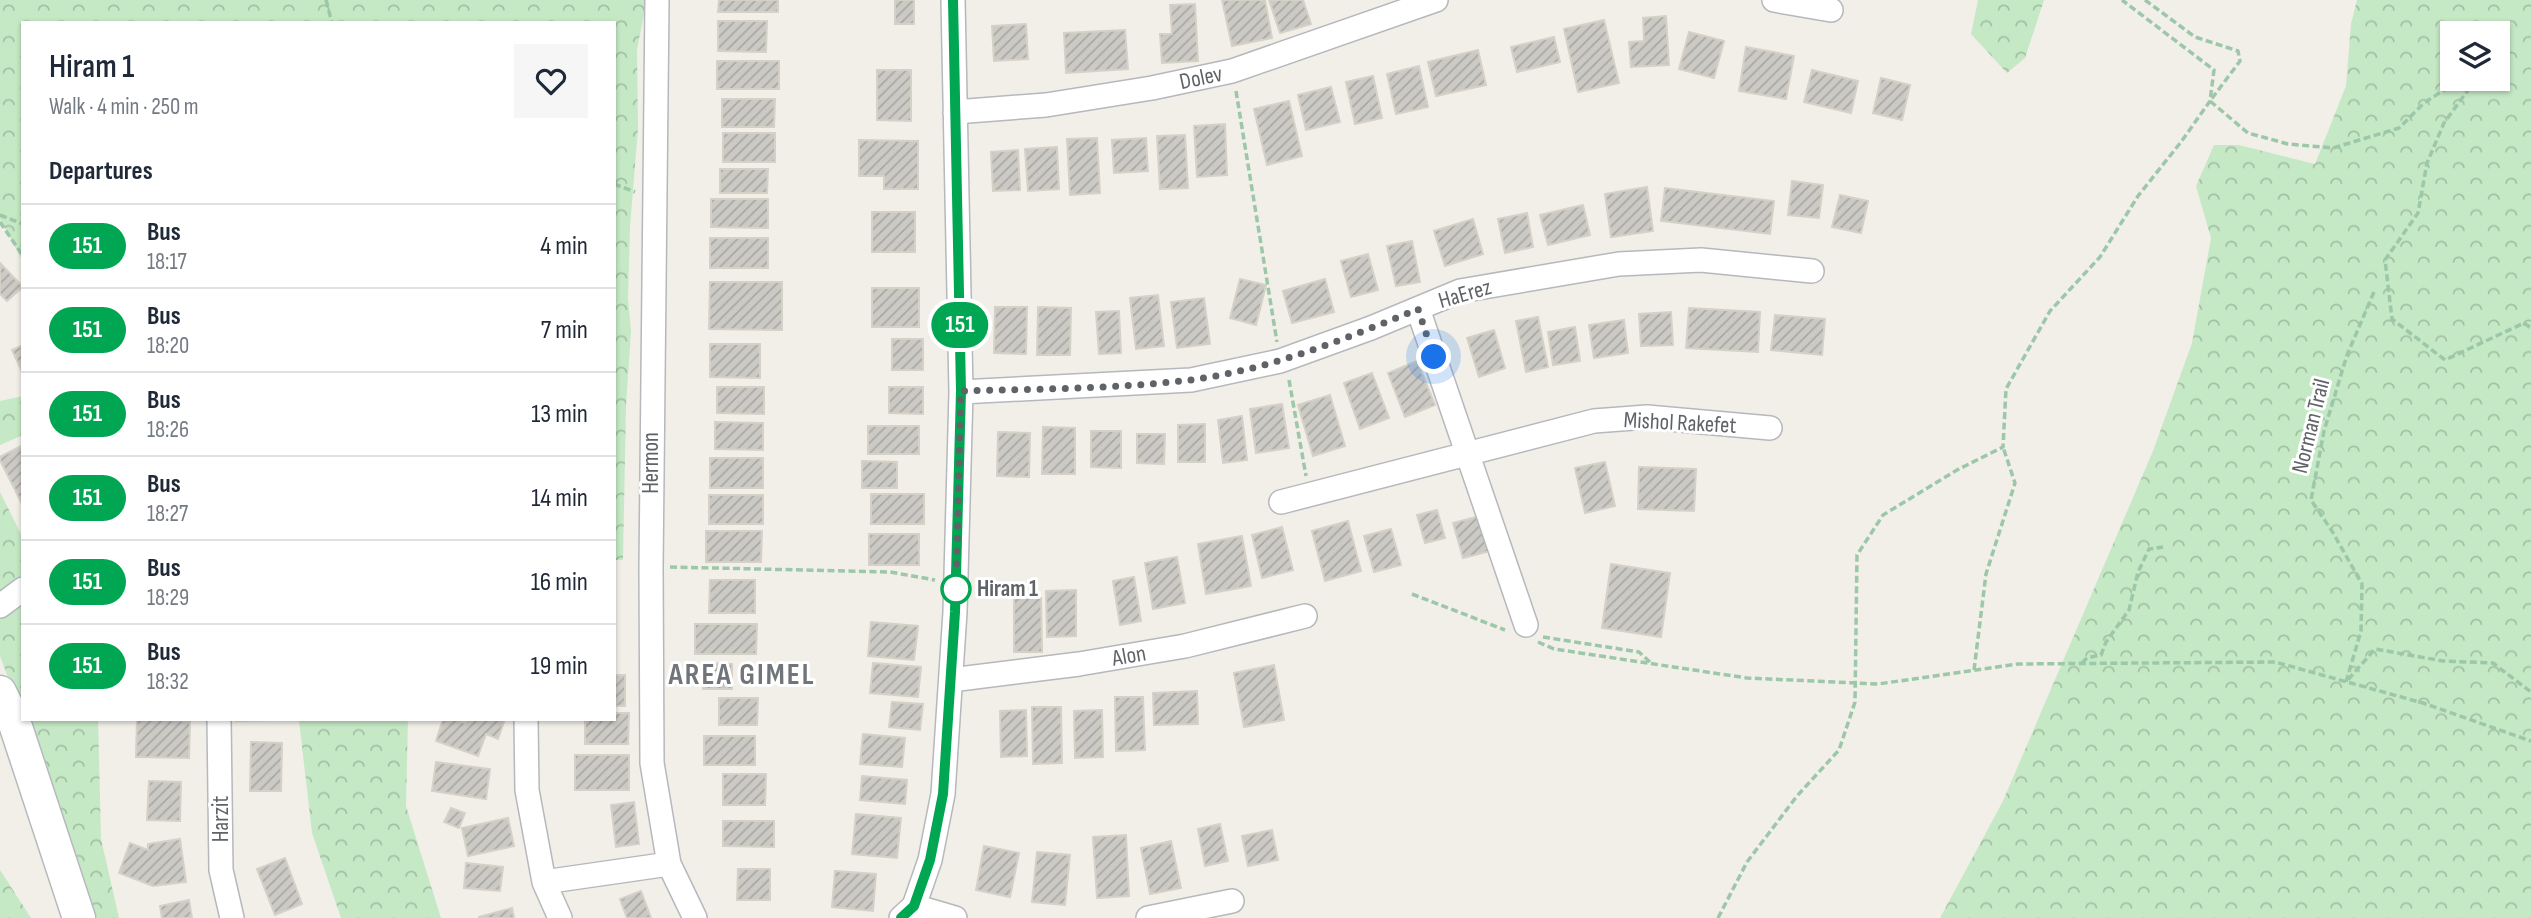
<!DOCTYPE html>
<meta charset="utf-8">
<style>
body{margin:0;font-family:"Sofia Sans Condensed",sans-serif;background:#f6f6f7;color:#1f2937;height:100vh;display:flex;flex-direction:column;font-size:26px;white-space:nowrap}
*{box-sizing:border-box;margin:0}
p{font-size:23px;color:#747a83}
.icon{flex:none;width:38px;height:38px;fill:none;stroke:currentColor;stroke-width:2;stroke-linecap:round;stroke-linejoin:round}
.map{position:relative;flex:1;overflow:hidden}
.drawer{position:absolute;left:21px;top:21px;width:595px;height:700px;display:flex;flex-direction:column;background:#fff;border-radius:0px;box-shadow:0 2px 5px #0004}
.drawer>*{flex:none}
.badge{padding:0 14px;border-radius:23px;font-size:24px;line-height:46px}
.controls{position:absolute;left:2440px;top:21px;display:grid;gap:14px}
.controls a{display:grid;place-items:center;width:70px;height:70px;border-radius:0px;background:#fff;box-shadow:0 2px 5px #0004;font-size:35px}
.you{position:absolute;width:35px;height:35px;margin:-18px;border:5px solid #fff;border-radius:50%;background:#1a73e8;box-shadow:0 0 0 10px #1a73e833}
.map>.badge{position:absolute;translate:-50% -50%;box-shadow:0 0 0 4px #fff}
h2{padding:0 28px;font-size:26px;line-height:63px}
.round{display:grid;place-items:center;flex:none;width:74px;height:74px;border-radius:0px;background:#f6f6f7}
.overview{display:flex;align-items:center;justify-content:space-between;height:119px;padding:0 28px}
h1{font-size:33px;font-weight:600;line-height:52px}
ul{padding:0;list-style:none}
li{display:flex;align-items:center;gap:21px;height:84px;padding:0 28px;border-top:2px solid #e0e1e3}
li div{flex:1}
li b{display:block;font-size:26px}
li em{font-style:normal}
li .badge{min-width:77px;font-weight:700;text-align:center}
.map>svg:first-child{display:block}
.forest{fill:url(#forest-crowns);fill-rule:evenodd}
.building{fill:url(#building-hatch);stroke:#d6d1c6;stroke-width:2}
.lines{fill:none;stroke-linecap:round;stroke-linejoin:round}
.street-casing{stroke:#b5b8bc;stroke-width:26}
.secondary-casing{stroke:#b6babf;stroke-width:35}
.path{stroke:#9cc7a9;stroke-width:3.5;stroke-dasharray:7 3.5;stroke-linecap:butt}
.street{stroke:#fff;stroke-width:23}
.secondary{stroke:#fff;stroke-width:32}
.line-casing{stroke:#fff;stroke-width:16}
.line{stroke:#00a651;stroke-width:10}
.walk{stroke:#5f6368;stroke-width:7;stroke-dasharray:0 12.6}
.stop-dot{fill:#fff;stroke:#00a651;stroke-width:3.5}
.labels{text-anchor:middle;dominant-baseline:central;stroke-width:6;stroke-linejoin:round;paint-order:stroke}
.street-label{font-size:23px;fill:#5f6368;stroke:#fff}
.stop-label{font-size:23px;font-weight:bold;fill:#5f6368;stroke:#fff;text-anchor:start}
.district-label{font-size:30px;font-weight:bold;letter-spacing:2px;fill:#70757a;stroke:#fff}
</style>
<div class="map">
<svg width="2531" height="918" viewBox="0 0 2531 918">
<defs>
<pattern id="forest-crowns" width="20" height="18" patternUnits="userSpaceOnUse" patternTransform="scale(1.75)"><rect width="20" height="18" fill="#c5e8c5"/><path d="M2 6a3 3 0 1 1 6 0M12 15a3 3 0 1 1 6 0" fill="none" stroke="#a3c0a4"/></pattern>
<pattern id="building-hatch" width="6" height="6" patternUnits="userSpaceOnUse" patternTransform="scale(1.75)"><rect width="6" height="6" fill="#cccac5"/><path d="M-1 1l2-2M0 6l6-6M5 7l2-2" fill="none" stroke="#a9a8a4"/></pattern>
</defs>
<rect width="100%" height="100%" fill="#f1efe8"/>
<path class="forest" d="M0,0H647L637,49L638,128L630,227L628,299L631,331L626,405L623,560H614V23H23V262L0,219Z
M1978,0H2044L2025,58L2007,73L1971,34Z
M2357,0H2531V918H1940L2003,801L2153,451L2192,343L2211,238L2196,186L2214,145H2239L2315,164L2346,86L2351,24ZM2452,33H2497V79H2452Z
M23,396V435L0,445V401Z
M0,492L23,538V718L0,656Z
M23,719H98L101,839L119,918H91Z
M235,719H408L406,806L441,918H341L312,833L299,720L235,722Z
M0,870L31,918H0Z"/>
<path class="building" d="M719,0H778V12H718Z
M895,0H914V24H895Z
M1222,0H1265L1272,38L1232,46Z
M1269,0H1303L1311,24L1280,33Z
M1195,4L1198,61L1162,63L1160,34H1172L1170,5Z
M1666,16L1669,65L1631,67L1629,42L1644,41L1643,18Z
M1604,20L1619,83L1578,92L1564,29Z
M718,21H767L766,52L718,51Z
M1026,24L1028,59L994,61L992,26Z
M1125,30L1128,69L1066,73L1064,33Z
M1689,32L1724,41L1714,78L1679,69Z
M1554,37L1560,62L1517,72L1511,47Z
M1746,47L1794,56L1786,99L1739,91Z
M1478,50L1486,85L1436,96L1428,62Z
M717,61H779V89H717Z
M1419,66L1428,107L1396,114L1387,74Z
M877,70H911V121L877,120Z
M1812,70L1858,81L1851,113L1804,102Z
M1373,76L1382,118L1355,124L1346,82Z
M1881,78L1910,85L1902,120L1873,113Z
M1331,87L1340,122L1306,130L1298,95Z
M722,99H775L774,127H722Z
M1289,101L1302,156L1267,165L1254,109Z
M1225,124L1227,175L1197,177L1194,126Z
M723,133H775V162H723Z
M1185,135L1188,188L1160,189L1157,136Z
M1097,138L1100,193L1070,195L1067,139Z
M1146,138L1148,171L1114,173L1112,140Z
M859,140L918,141V189H884V176H859Z
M1057,147L1059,189L1028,191L1025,149Z
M1018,150L1020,190L993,191L991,152Z
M720,169H768L767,193H720Z
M1792,181L1823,185L1819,218L1788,215Z
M1647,187L1653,231L1611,237L1605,194Z
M1665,188L1774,201L1770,234L1661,221Z
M1840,195L1868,201L1861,233L1832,227Z
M711,199H768V228L711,227Z
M1583,205L1590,235L1548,245L1540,215Z
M872,212H915V252H872Z
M1527,213L1533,247L1505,253L1498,219Z
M1473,219L1483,254L1445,266L1434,231Z
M710,238H768V268H710Z
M1412,241L1420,282L1396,286L1387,246Z
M1368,254L1378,290L1351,297L1341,261Z
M0,263L23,287L7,301L0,294Z
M1240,279L1266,285L1256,325L1230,318Z
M1325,279L1334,312L1292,323L1283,291Z
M710,282H782V330L709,329Z
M872,288H919V327H872Z
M1158,295L1164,346L1136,349L1130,298Z
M1204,298L1210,344L1177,348L1171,302Z
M995,307H1027L1026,354L994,353Z
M1038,307L1071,308L1070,355H1037Z
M1689,308L1760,312L1758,352L1686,348Z
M1119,311L1121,353L1099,354L1096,312Z
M1671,312L1673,345L1641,346L1639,314Z
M1775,315L1825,319L1822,355L1771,350Z
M1538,317L1548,367L1526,372L1516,321Z
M1624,320L1628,353L1594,358L1589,325Z
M1575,327L1580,361L1553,365L1548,332Z
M1494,330L1505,368L1479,377L1467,338Z
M892,339H923V370H892Z
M710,344H760V378L710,377Z
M23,345V374L12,350Z
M1417,361L1435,405L1405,417L1388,373Z
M1372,373L1389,418L1360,429L1344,383Z
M717,387H764V414L717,413Z
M889,387H923V414L889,413Z
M1330,395L1345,446L1313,456L1298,405Z
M1282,404L1289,448L1256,453L1250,409Z
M1242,416L1247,460L1223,463L1218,420Z
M715,422L763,423V450L715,449Z
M1205,424V462H1178V425Z
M868,426H919V454H868Z
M1043,427L1075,428V474H1042Z
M1091,431H1121V468L1091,467Z
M998,432L1030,433L1029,477L997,476Z
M1137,434H1165L1164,464L1137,463Z
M23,445V506L0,460V457Z
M710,458H763V488H710Z
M862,461L897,462V488H862Z
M1605,462L1615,506L1585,513L1575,468Z
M1639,467L1696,469L1694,511L1638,509Z
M871,494H924V524H871Z
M709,495H763V524H709Z
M1437,510L1445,538L1425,543L1417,515Z
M1480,516L1490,551L1463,558L1453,523Z
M1348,521L1361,571L1325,581L1312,531Z
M1282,527L1293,570L1262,578L1252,535Z
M1391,529L1401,565L1374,572L1364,536Z
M706,531H762L761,562H706Z
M869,534H919V565H869Z
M1242,536L1251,586L1206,594L1198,544Z
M1177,557L1185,603L1153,609L1145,563Z
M1611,564L1670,573L1661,637L1602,628Z
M1134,577L1141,621L1120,625L1113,581Z
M710,580H755V613H709Z
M1076,590V636L1047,637L1046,591Z
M1014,598H1041L1042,652H1014Z
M871,622L918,626L914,660L868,656Z
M695,624H757L756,654H695Z
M703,663L732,664V689H703Z
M873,663L921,667L918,697L870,693Z
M1274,665L1284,720L1244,727L1234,673Z
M614,675H625V706H614Z
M1197,691L1198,724L1154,725L1153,693Z
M1115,697H1143L1145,750L1116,751Z
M719,698H758L757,725H719Z
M892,702L923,704L920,730L889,727Z
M1032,707H1061L1062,763L1033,764Z
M1026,710L1027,756L1001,757L1000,711Z
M1102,710L1103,757L1075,758L1074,711Z
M614,713H629L628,744H585V719H614Z
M137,719L190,721L189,758L136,757Z
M443,719H455L465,723L467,719H505L498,739L486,734L478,756L436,741Z
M863,734L905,738L902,767L860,764Z
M704,736H755V765H704Z
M251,742L282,743L281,791H250Z
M575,755H629V790H575Z
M436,762L490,769L486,799L432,791Z
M723,774H766L765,805H723Z
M862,776L907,780L905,804L860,800Z
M149,781L181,782L180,821L147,820Z
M634,802L639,844L616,847L611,805Z
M451,808L465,813L459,828L444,822Z
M856,814L901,818L897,858L852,854Z
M508,818L514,846L468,856L462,828Z
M723,821H774V847L723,846Z
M1220,824L1228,861L1205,866L1198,829Z
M1272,830L1278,860L1248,866L1242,836Z
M1126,835L1129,896L1097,898L1093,837Z
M180,839L186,882L153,886L119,873L130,843L148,850V844Z
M1171,841L1181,888L1150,894L1141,848Z
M984,846L1019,853L1010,897L976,890Z
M1037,852L1070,855L1065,905L1032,902Z
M285,858L302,904L275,915L257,869Z
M466,863L503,867L500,891L464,888Z
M738,869H770V900H737Z
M835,871L876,874L873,911L832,907Z
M641,891L651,918H627L620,899Z
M189,900L192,918H162L160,906Z
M512,908L514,918H479V917Z"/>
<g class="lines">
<g class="street-casing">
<path id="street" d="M657,0L651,568L652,763L669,864L695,918
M1774,0L1831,10
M955,112L1046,105L1152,88L1232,71L1436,0
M1418,309L1526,625
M961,392L1191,380L1280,361L1371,328L1460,291L1619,264L1701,260L1812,271
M1281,502L1594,421L1647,417L1770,428
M0,606L23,589
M951,680L1079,664L1185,646L1305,616
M219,719L221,870L232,918
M526,719L527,790L544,882L560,918
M544,882L669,864
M914,906L955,918
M901,918L914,906L930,860L943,794L955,612L961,392L953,0
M1148,918L1232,901"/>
</g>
<g class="secondary-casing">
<path id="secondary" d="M0,692L13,718L79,918"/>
</g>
<path class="path" d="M326,0L332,23
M2145,0L2195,37L2238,51L2240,61L2210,101L2248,133L2288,144L2333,148L2399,128L2424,103L2461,79
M2476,79L2444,123L2427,163L2418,213L2385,260L2392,319L2445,360L2524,323L2531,328
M1236,91L1277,342
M614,184L635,192
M0,215L23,224
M0,222L23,256
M2374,292L2347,355L2324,431L2311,500L2332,531L2362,584L2361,631L2346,682L2375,649L2443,661L2493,663L2531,692
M1289,380L1306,476
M670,567L890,572L935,580
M1412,594L1505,630
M1543,637L1639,652L1652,664
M1538,642L1554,649L1747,678L1878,684L2018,664L2275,662L2423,703L2531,741
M2082,663L2087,658L2101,655L2106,642L2129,610L2138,572L2149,549L2163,547
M1974,670L1986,574L2015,483L2003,447
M1718,918L1747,862L1797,796L1839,750L1855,702L1857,555L1883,515L1957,470L2003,447L2006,389L2050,311L2100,257L2138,196L2181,142L2210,101L2214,70L2122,0"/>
<use href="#street" class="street"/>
<use href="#secondary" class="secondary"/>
</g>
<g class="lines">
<g class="line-casing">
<path id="line" d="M901,918L914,906L930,860L943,794L955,612L961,391L953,0"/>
</g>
<use href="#line" class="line"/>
<path class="walk" d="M956,589L961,391C1037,389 1114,389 1190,380C1269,370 1345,339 1418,309L1434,357"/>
</g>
<circle class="stop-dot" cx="956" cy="589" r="14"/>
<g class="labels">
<g class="street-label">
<text transform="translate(1201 78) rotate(-12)">Dolev</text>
<text transform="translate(1465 294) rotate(-16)">HaErez</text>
<text transform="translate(1680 423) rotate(3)">Mishol Rakefet</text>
<text transform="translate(2311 426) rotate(-76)">Norman Trail</text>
<text transform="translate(651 463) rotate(-90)">Hermon</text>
<text transform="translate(1129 656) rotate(-10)">Alon</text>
<text transform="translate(221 819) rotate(-90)">Harzit</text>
</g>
<g class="stop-label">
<text x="977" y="589">Hiram 1</text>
</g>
<g class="district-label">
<text x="742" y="675">AREA GIMEL</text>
</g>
</g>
</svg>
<div class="controls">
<a><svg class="icon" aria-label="layers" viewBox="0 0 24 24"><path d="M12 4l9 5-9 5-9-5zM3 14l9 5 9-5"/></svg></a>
</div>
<div class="you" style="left:1434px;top:357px"></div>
<b class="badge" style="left:960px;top:325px;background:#00a651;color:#fff">151</b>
<section class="drawer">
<div class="overview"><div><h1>Hiram 1</h1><p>Walk · 4 min · 250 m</p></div><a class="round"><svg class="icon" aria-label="heart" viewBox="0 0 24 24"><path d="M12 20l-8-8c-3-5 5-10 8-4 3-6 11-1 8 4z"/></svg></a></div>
<h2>Departures</h2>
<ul>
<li><span class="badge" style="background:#00a651;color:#fff">151</span><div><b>Bus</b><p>18:17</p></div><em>4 min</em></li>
<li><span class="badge" style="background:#00a651;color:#fff">151</span><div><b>Bus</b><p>18:20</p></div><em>7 min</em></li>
<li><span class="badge" style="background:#00a651;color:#fff">151</span><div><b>Bus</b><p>18:26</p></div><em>13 min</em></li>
<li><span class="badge" style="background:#00a651;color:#fff">151</span><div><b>Bus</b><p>18:27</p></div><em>14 min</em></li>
<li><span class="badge" style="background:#00a651;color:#fff">151</span><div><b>Bus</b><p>18:29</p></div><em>16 min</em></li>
<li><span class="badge" style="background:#00a651;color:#fff">151</span><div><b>Bus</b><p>18:32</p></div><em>19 min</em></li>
</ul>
</section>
</div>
